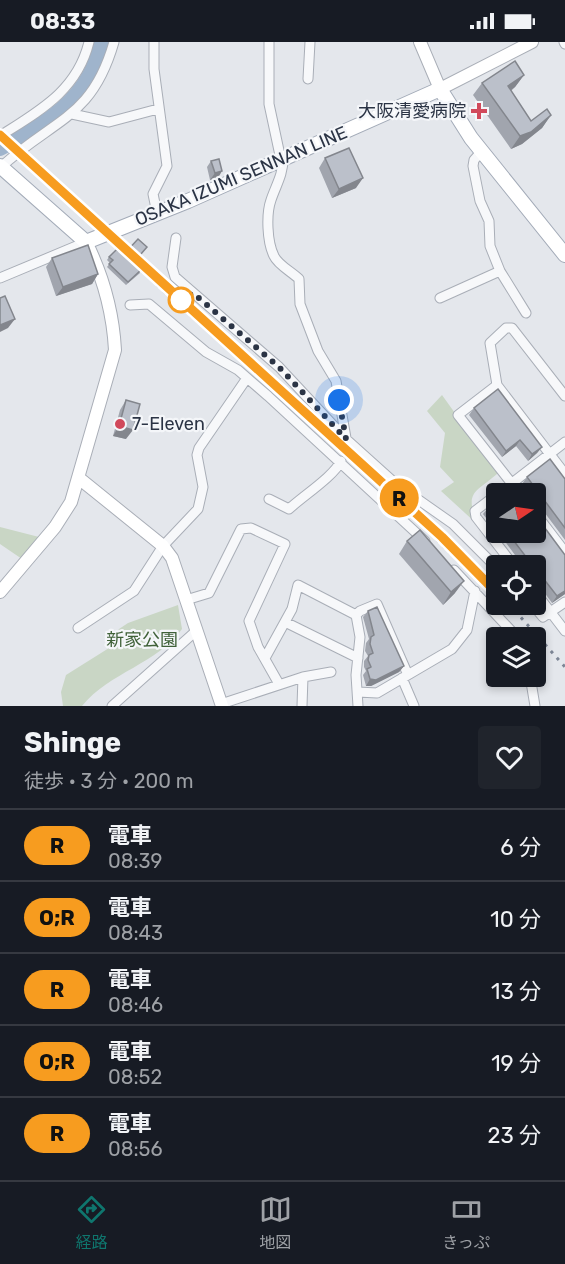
<!DOCTYPE html>
<html lang="ja">
<meta charset="utf-8">
<style>
body{margin:0;font-family:Rubik,"Noto Sans JP",sans-serif;background:#20242c;color:#f1f3f6;height:100vh;display:flex;flex-direction:column;font-size:22px;white-space:nowrap}
*{box-sizing:border-box;margin:0}
p{font-size:20px;color:#9ea1a6}
.icon{flex:none;width:33px;height:33px;fill:none;stroke:currentColor;stroke-width:2;stroke-linecap:round;stroke-linejoin:round}
.map{position:relative;height:664px;overflow:hidden}
.panel{display:flex;flex-direction:column;background:#171b24;flex:1}
.panel>*{flex:none}
.badge{padding:0 12px;border-radius:20px;font-size:21px;line-height:39px}
.needle{width:39px;rotate:77deg}
.fabs{position:absolute;left:486px;top:441px;display:grid;gap:12px}
.fabs a{display:grid;place-items:center;width:60px;height:60px;border-radius:6px;background:#171b24;box-shadow:0 3px 9px #0003;font-size:30px}
.you{position:absolute;width:30px;height:30px;margin:-15px;border:4px solid #fff;border-radius:50%;background:#1a73e8;box-shadow:0 0 0 9px #1a73e833}
.map>.badge{position:absolute;translate:-50% -50%;box-shadow:0 0 0 3px #fff}
.round{display:grid;place-items:center;flex:none;width:63px;height:63px;border-radius:6px;background:#20242c}
.head{display:flex;align-items:center;justify-content:space-between;height:102px;padding:0 24px}
h1{font-size:28px;font-weight:700;line-height:45px}
ul{padding:0;list-style:none}
li{display:flex;align-items:center;gap:18px;height:72px;padding:0 24px;border-top:2px solid #363941}
li div{flex:1}
li b{display:block;font-size:22px}
li em{font-style:normal}
li .badge{min-width:66px;font-weight:700;text-align:center}
.status{display:flex;justify-content:space-between;align-items:center;height:42px;padding:0 30px;background:#171b24;direction:ltr}
.status svg{height:16px;fill:currentColor}
.dock{display:flex;justify-content:space-around;align-items:center;height:84px;border-top:2px solid #363941;background:#171b24;font-size:16px;color:#9ea1a6}
.dock a{display:grid;justify-items:center;gap:3px}
.dock .active{color:#0f766e}
.map>svg:first-child{display:block}
.green{fill:#c9d6c5}
.lines{fill:none;stroke-linecap:round;stroke-linejoin:round}
.river{stroke:#9fb4cc;stroke-width:16}
.street-casing{stroke:#a9aeb7;stroke-width:11}
.secondary-casing{stroke:#a9aeb7;stroke-width:14}
.primary-casing{stroke:#a3abb8;stroke-width:16}
.street{stroke:#f7f8fa;stroke-width:9}
.secondary{stroke:#fff;stroke-width:12}
.primary{stroke:#fff;stroke-width:14}
.rail{stroke:#7d8696;stroke-width:3;stroke-dasharray:3 6;stroke-linecap:butt}
.wall{fill:#a1a5ae}
.shaded-wall{fill:#83868d}
.building{fill:#bbc0ca;stroke:#83868d;stroke-width:1.5}
.line-casing{stroke:#fff;stroke-width:14}
.line{stroke:#f79c1f;stroke-width:9}
.walk{stroke:#2b3445;stroke-width:6;stroke-dasharray:0 10.8}
.poi-dot{fill:#d1495b;stroke:#f4f6f9;stroke-width:2}
.stop-dot{fill:#fff;stroke:#f79c1f;stroke-width:3}
.labels{text-anchor:middle;dominant-baseline:central;stroke-width:4.5;stroke-linejoin:round;paint-order:stroke}
.poi-label{font-size:18px;fill:#2b3445;stroke:#f4f6f9;text-anchor:end}
.street-label{font-size:18px;fill:#2b3445;stroke:#f4f6f9}
.park-label{font-size:18px;fill:#3f6138;stroke:#f4f6f9}
</style>
<div class="status"><b>08:33</b><svg viewBox="0 0 49 12"><path d="M0 12V9h3v3zM5 12V6h3v6zM10 12V3h3v9zM15 12V0h3v12zM26 1h20v11H26zM47 4h2v5h-2z"/></svg></div>
<div class="map">
<svg width="565" height="664" viewBox="0 0 565 664">
<rect width="100%" height="100%" fill="#e4e7ec"/>
<path class="green" d="M442,353L498,431C474,452 465,449 477,482L441,449L454,440L440,425L445,391L427,369Z
M0,485L39,495L22,517L0,502Z
M178,563L182,587C157,622 110,630 82,664H63L61,650L66,633L109,606L119,587L128,581Z"/>
<g class="lines">
<path class="river" d="M0,106C48,81 90,57 102,0"/>
<g class="street-casing">
<path id="street" d="M154,0V27L167,124L153,152L157,171
M269,0V62L281,118
M564,0L565,2
M308,37L310,0
M72,72L109,80L158,67
M0,94C39,69 77,49 89,0
M482,109L474,118L473,124L480,159L489,179L490,204L500,229L526,271
M283,117C283,133 276,143 271,158C266,172 267,200 274,214C278,223 292,230 299,237L300,262L318,309L336,339L346,396
M1,125C53,77 92,77 114,0
M176,196L172,225L175,235L279,325L346,397L396,442L453,482L496,525
M0,236L86,200
M440,256L500,229
M130,263L149,262L206,310L238,328L268,354L425,499
M497,343L458,373L520,452
M565,354L512,286H506L490,301L497,343L565,432
M498,452L565,400
M496,453L475,469L476,475L514,524
M269,457L289,467C303,454 334,434 341,419
M536,472L565,510
M454,528L518,596
M536,551L565,589
M186,558L209,551L241,487L251,486L285,502L249,579L258,605L279,642
M532,562L543,575L565,560
M356,573L360,569L377,562L408,633
M285,580L358,616
M78,586L134,549L163,504L198,467L203,445L197,413L199,406L247,336
M265,616L292,567L298,543L356,573L360,595L356,633L358,664
M530,634L535,664
M402,636L414,664
M358,650L377,651L452,607L467,588L475,549
M221,662L303,635L331,630
M112,664L196,589
M302,664L303,635"/>
</g>
<g class="secondary-casing">
<path id="secondary" d="M420,0L440,47L532,0
M80,437L163,504L172,516L222,664
M0,550L55,485L71,460L115,308C113,271 103,234 86,200"/>
</g>
<g class="primary-casing">
<path id="primary" d="M0,124L86,200L188,159L440,47L471,96L565,213"/>
</g>
<use href="#street" class="street"/>
<use href="#secondary" class="secondary"/>
<use href="#primary" class="primary"/>
<path class="rail" d="M0,93L157,236
M157,243L403,464L496,556
M509,562L565,625"/>
</g>
<path class="wall" d="M524,33L515,45L511,49L531,79L551,73L542,86L522,102L511,107L473,53L482,41Z
M325,116L356,146L332,156L319,126Z
M211,119L218,136L210,138L207,125Z
M147,205L134,220L140,231L126,243L107,225L110,221L107,218L109,215Z
M52,216L98,232L92,242L56,254L46,225Z
M126,358V397L113,394L120,368Z
M474,366L542,405L537,411L528,419L516,404L502,415L469,373Z
M527,435L565,437V498L536,459V452H530L522,442Z
M496,459V489L483,472L488,466Z
M498,490H536L565,513V552L552,561L536,539V524H523Z
M407,499L455,551L443,563L399,512Z
M368,569L404,624L399,630L371,644H366L363,633L366,629L364,625V619L368,614L365,609L366,601L369,597L363,575Z"/>
<path class="shaded-wall" d="M524,33L515,45L499,57L508,44Z
M551,73L542,86L522,102L511,107L520,94Z
M222,129L218,136L210,138L215,131Z
M363,136L356,146L332,156L339,147Z
M98,232L92,242L56,254L63,245Z
M15,277L8,286L0,290V283Z
M119,384L133,388L126,397L113,394Z
M520,398L516,404L502,415L506,409Z
M542,405L537,411L528,419L532,412Z
M464,539L455,551L443,563L451,550Z
M565,549V552L552,561L557,554Z
M404,624L399,630L371,644H366L370,637Z"/>
<path class="building" d="M515,19L524,33L508,44L531,79L547,67L551,73L531,90L520,94L482,41Z
M349,106L363,136L339,147L325,116Z
M219,117L222,129L215,131L211,119Z
M138,197L147,205L134,220L142,227L128,240L109,222L113,218L109,215L116,208L125,211Z
M88,203L98,232L63,245L52,216Z
M5,254L15,277L0,283V256Z
M498,347L542,405L532,412L520,398L506,409L474,366Z
M126,358L140,362L133,388L119,384Z
M550,417L565,437V486L527,435Z
M514,446L519,452H507Z
M496,459V477L488,466Z
M536,474L565,513V549L557,554L536,527V524H533L507,490H536Z
M420,488L464,539L451,550L407,499Z
M377,565L404,624L376,638L370,637L367,627L371,625L368,618L369,613L373,611L370,602L371,595L374,593L368,569Z"/>
<g class="lines">
<g class="line-casing">
<path id="line" d="M0,93L442,495L496,550"/>
</g>
<use href="#line" class="line"/>
<path class="walk" d="M181,258L193,251L279,325L346,397L339,358"/>
</g>
<g class="poi-dot">
<path d="M476 60h6v6h6v6h-6v6h-6v-6h-6v-6h6z"/>
<circle cx="120" cy="382" r="6"/>
</g>
<circle class="stop-dot" cx="181" cy="258" r="12"/>
<g class="labels">
<g class="poi-label">
<text x="466" y="69">大阪清愛病院</text>
<text x="132" y="382" text-anchor="start">7-Eleven</text>
</g>
<g class="street-label">
<text transform="translate(241 134) rotate(-23)">OSAKA IZUMI SENNAN LINE</text>
</g>
<g class="park-label">
<text x="142" y="598">新家公園</text>
</g>
</g>
</svg>
<div class="fabs">
<a><svg class="needle" viewBox="-14 -14 28 28"><path d="M0-13l5 13h-10z" fill="#e53935"/><path d="M0 13l5-13h-10z" fill="#9ea1a6"/></svg></a>
<a><svg class="icon" aria-label="locate" viewBox="0 0 24 24"><circle cx="12" cy="12" r="6"/><path d="M12 2v4M12 18v4M2 12h4M18 12h4"/></svg></a>
<a><svg class="icon" aria-label="layers" viewBox="0 0 24 24"><path d="M12 4l9 5-9 5-9-5zM3 14l9 5 9-5"/></svg></a>
</div>
<div class="you" style="left:339px;top:358px"></div>
<b class="badge" style="left:399px;top:456px;background:#f79c1f;color:#111">R</b>
</div>
<section class="panel">
<div class="head"><div><h1>Shinge</h1><p>徒歩 · 3 分 · 200 m</p></div><a class="round"><svg class="icon" aria-label="heart" viewBox="0 0 24 24"><path d="M12 20l-8-8c-3-5 5-10 8-4 3-6 11-1 8 4z"/></svg></a></div>
<ul>
<li><span class="badge" style="background:#f79c1f;color:#111">R</span><div><b>電車</b><p>08:39</p></div><em>6 分</em></li>
<li><span class="badge" style="background:#f79c1f;color:#111">O;R</span><div><b>電車</b><p>08:43</p></div><em>10 分</em></li>
<li><span class="badge" style="background:#f79c1f;color:#111">R</span><div><b>電車</b><p>08:46</p></div><em>13 分</em></li>
<li><span class="badge" style="background:#f79c1f;color:#111">O;R</span><div><b>電車</b><p>08:52</p></div><em>19 分</em></li>
<li><span class="badge" style="background:#f79c1f;color:#111">R</span><div><b>電車</b><p>08:56</p></div><em>23 分</em></li>
</ul>
</section>
<nav class="dock">
<a class="active"><svg class="icon" aria-label="directions" viewBox="0 0 24 24"><path d="M12 3l9 9-9 9-9-9zM9 14v-3h6M13 9l2 2-2 2"/></svg>経路</a>
<a><svg class="icon" aria-label="map" viewBox="0 0 24 24"><path d="M3 6l6-2 6 2 6-2v14l-6 2-6-2-6 2zM9 4v14M15 6v14"/></svg>地図</a>
<a><svg class="icon" aria-label="tickets" viewBox="0 0 24 24"><path d="M3 7h18v10H3zM15 7v10"/></svg>きっぷ</a>
</nav>
